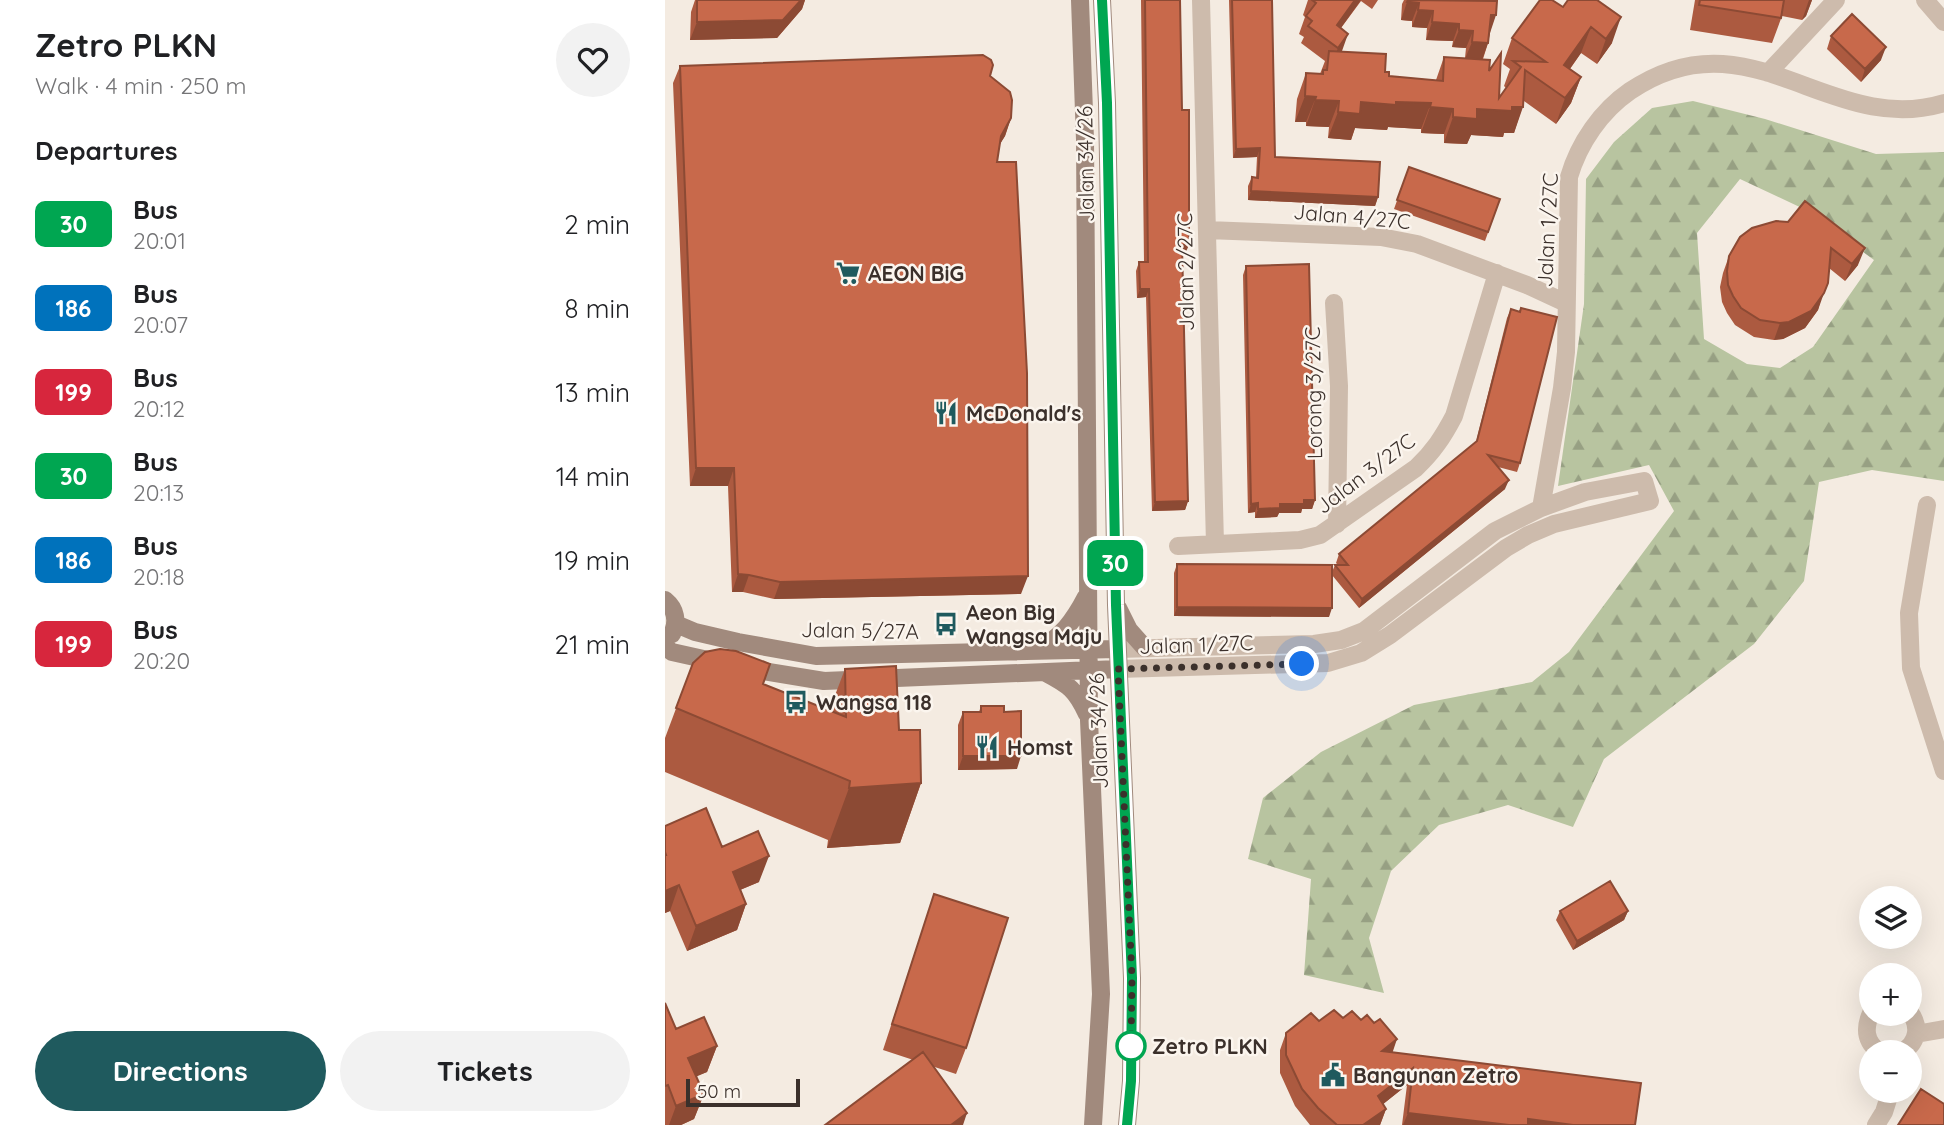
<!DOCTYPE html>
<meta charset="utf-8">
<style>
body{margin:0;font-family:Quicksand,sans-serif;background:#f2f2f2;color:#202124;height:100vh;display:flex;flex-direction:column;font-size:26px;white-space:nowrap}
*{box-sizing:border-box;margin:0}
p{font-size:23px;color:#757577}
.icon{flex:none;width:38px;height:38px;fill:none;stroke:currentColor;stroke-width:2;stroke-linecap:round;stroke-linejoin:round}
.map{position:relative;flex:1;overflow:hidden}
.drawer{display:flex;flex-direction:column;background:#fff;width:665px}
.drawer>*{flex:none}
.badge{padding:0 14px;border-radius:10px;font-size:24px;line-height:46px}
.tools{position:absolute;left:1194px;top:886px;display:grid;gap:14px}
.tools a{display:grid;place-items:center;width:63px;height:63px;border-radius:50%;background:#fff;box-shadow:0 7px 28px #0002;font-size:35px}
.scale{position:absolute;left:21px;bottom:18px;width:114px;box-sizing:border-box;padding-left:7px;border:4px solid #3b302b;border-top:0;font-size:19px;line-height:24px;white-space:nowrap;color:#3b302b;-webkit-text-stroke:5px #fbf5ee;paint-order:stroke}
.you{position:absolute;width:35px;height:35px;margin:-18px;border:5px solid #fff;border-radius:50%;background:#1a73e8;box-shadow:0 0 0 10px #1a73e833}
.map>.badge{position:absolute;translate:-50% -50%;box-shadow:0 0 0 4px #fff}
h2{padding:0 35px;font-size:26px;line-height:63px}
.round{display:grid;place-items:center;flex:none;width:74px;height:74px;border-radius:37px;background:#f2f2f2}
.summary{display:flex;align-items:center;justify-content:space-between;height:119px;padding:0 35px}
h1{font-size:33px;font-weight:800;line-height:52px}
.primary-button{display:flex;gap:14px;margin-top:auto;padding:14px 35px}
.primary-button a{flex:1;height:80px;border-radius:42px;background:#1f5a5e;color:#fff;font-size:28px;font-weight:800;line-height:80px;text-align:center}
.primary-button a+a{background:#f2f2f2;color:#202124}
ul{padding:0;list-style:none}
li{display:flex;align-items:center;gap:21px;height:84px;padding:0 35px}
li div{flex:1}
li b{display:block;font-size:26px}
li em{font-style:normal}
li .badge{min-width:77px;font-weight:700;text-align:center}
main{display:flex;flex:1;min-height:0}
.map>svg:first-child{display:block}
.forest{fill:url(#forest-firs);fill-rule:evenodd}
.lines{fill:none;stroke-linecap:round;stroke-linejoin:round}
.street{stroke:#cdbbac;stroke-width:18}
.secondary{stroke:#a18a7d;stroke-width:18}
.wall{fill:#ac5a40}
.shaded-wall{fill:#8c4a34}
.building{fill:#c8694b;stroke:#8c4a34;stroke-width:2}
.line-casing{stroke:#fff;stroke-width:16}
.line{stroke:#00a651;stroke-width:10}
.walk{stroke:#3b302b;stroke-width:7;stroke-dasharray:0 12.6}
.stop-dot{fill:#fff;stroke:#00a651;stroke-width:3.5}
.labels{text-anchor:middle;dominant-baseline:central;stroke-width:5;stroke-linejoin:round;paint-order:stroke}
.street-label{font-size:21px;fill:#3b302b;stroke:#fbf5ee}
.poi-label{font-size:21px;font-weight:bold;fill:#3b302b;stroke:#fbf5ee;text-anchor:start}
.stop-label{font-size:21px;font-weight:bold;fill:#3b302b;stroke:#fbf5ee;text-anchor:start}
</style>
<main>
<section class="drawer">
<div class="summary"><div><h1>Zetro PLKN</h1><p>Walk · 4 min · 250 m</p></div><a class="round"><svg class="icon" aria-label="heart" viewBox="0 0 24 24"><path d="M12 20l-8-8c-3-5 5-10 8-4 3-6 11-1 8 4z"/></svg></a></div>
<h2>Departures</h2>
<ul>
<li><span class="badge" style="background:#00a651;color:#fff">30</span><div><b>Bus</b><p>20:01</p></div><em>2 min</em></li>
<li><span class="badge" style="background:#0072bc;color:#fff">186</span><div><b>Bus</b><p>20:07</p></div><em>8 min</em></li>
<li><span class="badge" style="background:#d7263d;color:#fff">199</span><div><b>Bus</b><p>20:12</p></div><em>13 min</em></li>
<li><span class="badge" style="background:#00a651;color:#fff">30</span><div><b>Bus</b><p>20:13</p></div><em>14 min</em></li>
<li><span class="badge" style="background:#0072bc;color:#fff">186</span><div><b>Bus</b><p>20:18</p></div><em>19 min</em></li>
<li><span class="badge" style="background:#d7263d;color:#fff">199</span><div><b>Bus</b><p>20:20</p></div><em>21 min</em></li>
</ul>
<div class="primary-button"><a>Directions</a><a>Tickets</a></div>
</section>
<div class="map">
<svg width="1279" height="1125" viewBox="0 0 1279 1125">
<defs>
<pattern id="forest-firs" width="22" height="20" patternUnits="userSpaceOnUse" patternTransform="scale(1.75)"><rect width="22" height="20" fill="#b8c4a0"/><path d="M5 1l3.5 6h-7zM16 11l3.5 6h-7z" fill="#97a083"/></pattern>
</defs>
<rect width="100%" height="100%" fill="#f4ebe1"/>
<path class="forest" d="M1028,101L1100,119L1211,154L1279,152V481L1207,470L1154,482L1139,581L1089,644L939,759L908,827L843,805L774,825L726,871L704,938L719,993L639,975L646,879L583,859L598,798L656,752L749,705L867,682L904,652L1009,511L984,465L893,486L919,304L921,179L949,142L987,108ZM1075,179L1141,210L1209,260L1148,347L1115,368L1082,364L1039,339L1032,233Z"/>
<g class="lines">
<path class="street" d="M536,0L550,544
M1260,0L1279,22
M1103,73L1171,0
M542,230L716,237L752,244L862,285L901,303
M669,303L674,386L672,524
M1262,505L1244,613L1246,668L1279,771
M876,508L897,388L901,352L904,177C914,143 936,111 965,91C1085,10 1164,138 1279,103
M513,546L635,540L655,535L751,468C768,452 778,437 789,416L832,273
M452,649L649,644L676,640L699,631L830,531L876,508L920,492L979,481L985,501L889,524L863,535L841,548L725,635L696,653L663,663L453,669
M1206,1013C1199,1029 1200,1041 1214,1052
M1251,1034L1279,1029
M1237,1052C1254,1042 1255,1025 1244,1011
M1211,1125L1219,1112L1226,1090"/>
<path class="secondary" d="M415,0L420,140L424,720L436,994L428,1125
M437,0L442,103L451,605L467,978L466,1081L462,1125
M0,600C11,609 13,621 7,634
M453,608L464,630L480,648
M11,624L30,632L73,642L151,656L452,649
M0,647L7,652L79,668L159,681L453,669
M373,650C397,636 408,622 421,597
M381,673C404,685 411,690 422,714"/>
</g>
<path class="wall" d="M30,0H140L137,9L112,38L25,40L26,12Z
M476,0H515L520,254H517L523,501L520,510L487,511L481,297L472,298L471,271L474,262H479Z
M564,0H607L610,157L713,197L710,206L583,200V186L587,177H591L592,157L568,158Z
M643,0H713L707,9L696,1L676,28L677,52L720,72L724,76L771,80L779,57L800,58L801,48L787,47L788,41L761,40L762,28L747,27V21L736,20L737,4L739,0H823L825,33L823,43L818,59L824,71L834,98L841,88L839,86L845,69L838,64L847,38L887,0L947,43L932,64L916,53L905,69L916,77L906,103L891,124L859,101L849,133H839L838,137L806,135L802,144L779,143V134L756,133V129L723,127L722,130L690,128L686,140L663,138L664,127L641,126V122H630L632,99L641,73L655,74L660,61L636,43L639,37L634,34L640,17L638,15Z
M1030,0H1147L1141,16L1137,20L1117,16L1107,43L1025,30Z
M1166,36L1216,60L1196,82L1162,49Z
M15,66L325,76L346,118L340,136L334,145L332,162L356,594L109,599L78,592H67L63,486H25L8,83Z
M744,167L835,199L820,241L729,209Z
M1123,222L1193,265L1180,281L1164,268L1153,310L1140,328L1118,339L1109,340L1089,337L1070,325L1062,313L1057,302L1055,287L1058,273L1064,256Z
M581,266L650,500L647,509H637L636,513H614L612,517L590,518V512L583,513L578,275Z
M846,309L855,463L852,472L833,467L840,489L694,608L667,575L664,617L509,616V573L512,564L667,572L670,565H673L671,563L674,554L811,442L842,318Z
M28,663L98,684L164,711L180,669L234,730L256,783L235,843L162,848L163,840L0,772V738Z
M316,706L339,712L352,769L293,770V725L298,712H314Z
M0,826L57,847L94,882L75,890L81,904L72,930L22,951L5,911L0,913Z
M269,894L301,1048L291,1074L218,1050Z
M895,911H963L959,920L908,950L891,920Z
M0,1003L11,1029L52,1046L42,1072L31,1076L39,1094L29,1119L16,1125H0Z
M678,1018L727,1053L970,1125H737L742,1085L718,1104L721,1109L715,1125H645L630,1106L615,1073V1050L621,1033L654,1021Z"/>
<path class="shaded-wall" d="M136,0H140L137,9L112,38L25,40L32,22Z
M690,0H696L665,43L672,25Z
M1144,0H1147L1141,16L1137,20Z
M742,2L754,3L747,21L736,20Z
M753,10L768,11L762,28L747,27Z
M826,15H831L825,33H819Z
M956,17L947,43L932,64L941,39Z
M767,22L794,24L788,41L761,40Z
M926,27L916,53L889,91L899,65Z
M794,30L808,31L801,48L787,47Z
M683,34L677,51L666,66L673,48Z
M807,42L823,43L817,60L800,59Z
M1221,47L1216,60L1196,82L1200,69Z
M916,77L906,103L891,124L900,98Z
M640,96L651,97L641,122H630Z
M650,100L674,101L664,127L641,126Z
M696,102H731L766,103L756,129L723,127L722,130L690,128L686,140L663,138L673,112Z
M765,107L788,109L779,134L756,133Z
M847,107H858L849,133H839L838,137L806,135L802,144L779,143L788,117L812,109Z
M346,118L340,136L329,154L336,136Z
M595,148L592,157L568,158L571,149Z
M586,191L713,197L710,206L583,200Z
M517,245H524L520,254H513Z
M1200,248L1193,265L1180,281L1187,264Z
M475,289H484L481,297L472,298Z
M1159,293L1153,310L1140,328L1118,339L1109,340L1115,323Z
M31,468H69L63,486H25Z
M844,480L840,489L694,608L697,599Z
M639,500H650L647,509H637L636,513H614L612,517L590,518L593,509Z
M523,501L520,510L487,511L490,502Z
M593,503L590,512L583,513L586,504Z
M73,574L84,575L78,592H67Z
M363,576L356,594L109,599L115,582Z
M512,607L667,608L664,617L509,616Z
M298,756H356L352,769L293,770Z
M256,783L235,843L162,848L184,788Z
M104,856L94,882L58,897L68,872Z
M14,885L5,911L0,913V891Z
M81,904L72,930L22,951L31,926Z
M963,911L959,920L908,950L912,941Z
M732,1039L726,1057L717,1051Z
M52,1046L42,1072L14,1084L23,1058Z
M748,1068L742,1085L707,1113L713,1096Z
M39,1094L29,1119L16,1125H4L11,1106Z
M721,1109L715,1125H698Z
M302,1113L298,1125H286Z
M743,1113L844,1125H738Z
M863,1119L908,1125H861Z"/>
<path class="building" d="M32,0H136L118,20L32,22Z
M480,0H515L517,110H524V245H517L523,501L490,502L484,289H475L474,262H483Z
M567,0H607L610,157L715,162L713,197L586,191L587,177L593,178L595,148L571,149Z
M647,0H690L672,25L683,34L673,48L643,26L647,21L641,16L651,3Z
M743,0L832,1L831,15H826L823,43L807,42L808,31L794,30V24L767,22L768,11L753,10L754,3L742,2Z
M875,0H887L898,7L903,0H932L956,17L941,39L926,27L899,65L916,77L900,98L860,70L858,107H847V111L812,109V119L788,117V109L765,107L766,103L731,102V105L696,102L695,114L673,112L674,101L650,100L651,97L640,96L641,73L658,74V70H662L664,51L721,54L720,72H724V76L778,81L779,57L825,60L824,71L836,53L834,98L856,67L848,61L881,62L847,38Z
M1035,0H1119L1116,18L1034,5Z
M1187,14L1221,47L1200,69L1166,36Z
M318,55L326,60L328,65L325,76L345,92L347,100L346,118L336,136L332,162H351L362,373L363,576L115,582L84,575L73,574L69,468H31L15,66Z
M744,167L835,199L823,232L732,200Z
M1140,201L1200,248L1187,264L1166,248L1163,283L1159,293L1146,311L1124,322L1115,323L1095,320L1076,308L1068,296L1063,285L1062,271L1064,256L1075,237L1087,228L1111,221L1123,222Z
M644,264L650,500H639V504H615V508L593,509V503L586,504L581,266Z
M856,308L892,317L855,463L823,455L844,480L697,599L670,565H683L674,554L812,441L846,309L855,312Z
M512,564L667,565V608L512,607Z
M55,649L71,651L105,664L98,684L181,717L180,669L231,666L234,730H255L256,783L184,788L185,781L11,708L28,663L40,652Z
M316,706H339V712L356,711V756H298V712H316Z
M41,808L57,847L93,831L104,856L68,872L81,904L31,926L14,885L0,891V855H1L0,852V826Z
M945,881L963,911L912,941L895,911Z
M269,894L343,918L301,1048L227,1024Z
M0,1003L11,1029L39,1017L52,1046L23,1058L39,1094L11,1106L3,1085L0,1086Z
M669,1010L678,1018L687,1011L696,1020L702,1015L709,1023L715,1019L732,1039L717,1051L976,1083L970,1125H908L863,1119V1125H844L743,1113L748,1068L713,1096L721,1109L698,1125H672L653,1108L637,1089L621,1055V1033L646,1013L654,1021Z
M258,1052L302,1113L286,1125H160Z
M1256,1089L1279,1104V1125H1233Z"/>
<g class="lines">
<g class="line-casing">
<path id="line" d="M437,0L442,103L451,605L467,978L466,1081L462,1125"/>
</g>
<use href="#line" class="line"/>
<path class="walk" d="M466,1046L467,978L453,669L637,664"/>
</g>
<defs>
<g id="supermarket-bare" transform="scale(1.89)"><path d="M-6-5.5h2.5l.6 2H6L4.5 2H-2.5L-4.4-4H-6ZM-1.5 3.2a1.3 1.3 0 1 0 .1 0ZM3 3.2a1.3 1.3 0 1 0 .1 0Z" fill="#1f5a5e" stroke="#fbf5ee" stroke-width="2.5" paint-order="stroke"/></g>
<g id="restaurant-bare" transform="scale(1.89)"><path d="M-5-6h1v4h1v-4h1v4h1v-4h1v5L-1.5 .5V6h-2V.5L-5-1ZM5-6V6H3V1.5H1.5Q1.5-4 5-6Z" fill="#1f5a5e" stroke="#fbf5ee" stroke-width="2.5" paint-order="stroke"/></g>
<g id="bus-bare" transform="scale(1.89)"><path d="M-5-6H5V4H4V6H2V4H-2V6H-4V4H-5ZM-3.5-4V0h7V-4ZM-3.5 1.2v1.5H-2V1.2ZM2 1.2v1.5H3.5V1.2Z" fill="#1f5a5e" stroke="#fbf5ee" stroke-width="2.5" paint-order="stroke"/></g>
<g id="civic-bare" transform="scale(1.89)"><path d="M-.6-6.5H3V-4.5H.6V-3L4-1V1h2V6H-6V1h2V-1L-.6-3ZM-1.2 2.5V6h2.4V2.5Z" fill="#1f5a5e" stroke="#fbf5ee" stroke-width="2.5" paint-order="stroke"/></g>
</defs>
<g fill-rule="evenodd">
<use href="#supermarket-bare" x="183" y="273"/>
<use href="#restaurant-bare" x="281" y="413"/>
<use href="#bus-bare" x="281" y="624"/>
<use href="#bus-bare" x="131" y="702"/>
<use href="#restaurant-bare" x="322" y="747"/>
<use href="#civic-bare" x="668" y="1075"/>
</g>
<circle class="stop-dot" cx="466" cy="1046" r="14"/>
<g class="labels">
<g class="street-label">
<text transform="translate(420 164) rotate(-91)">Jalan 34/26</text>
<text transform="translate(687 216) rotate(5)">Jalan 4/27C</text>
<text transform="translate(882 230) rotate(-87)">Jalan 1/27C</text>
<text transform="translate(520 272) rotate(-91)">Jalan 2/27C</text>
<text transform="translate(648 393) rotate(-91)">Lorong 3/27C</text>
<text transform="translate(700 473) rotate(-37)">Jalan 3/27C</text>
<text transform="translate(195 630) rotate(1)">Jalan 5/27A</text>
<text transform="translate(531 644) rotate(-2)">Jalan 1/27C</text>
<text transform="translate(433 731) rotate(-92)">Jalan 34/26</text>
</g>
<g class="poi-label">
<text x="203" y="273">AEON BiG</text>
<text x="301" y="413">McDonald's</text>
<text x="301" y="612">Aeon Big<tspan x="301" dy="24">Wangsa Maju</tspan></text>
<text x="151" y="702">Wangsa 118</text>
<text x="342" y="747">Homst</text>
<text x="688" y="1075">Bangunan Zetro</text>
</g>
<g class="stop-label">
<text x="487" y="1046">Zetro PLKN</text>
</g>
</g>
</svg>
<div class="tools">
<a><svg class="icon" aria-label="layers" viewBox="0 0 24 24"><path d="M12 4l9 5-9 5-9-5zM3 14l9 5 9-5"/></svg></a>
<a>+</a>
<a>−</a>
</div>
<div class="scale">50 m</div>
<div class="you" style="left:637px;top:664px"></div>
<b class="badge" style="left:450px;top:563px;background:#00a651;color:#fff">30</b>
</div>
</main>
